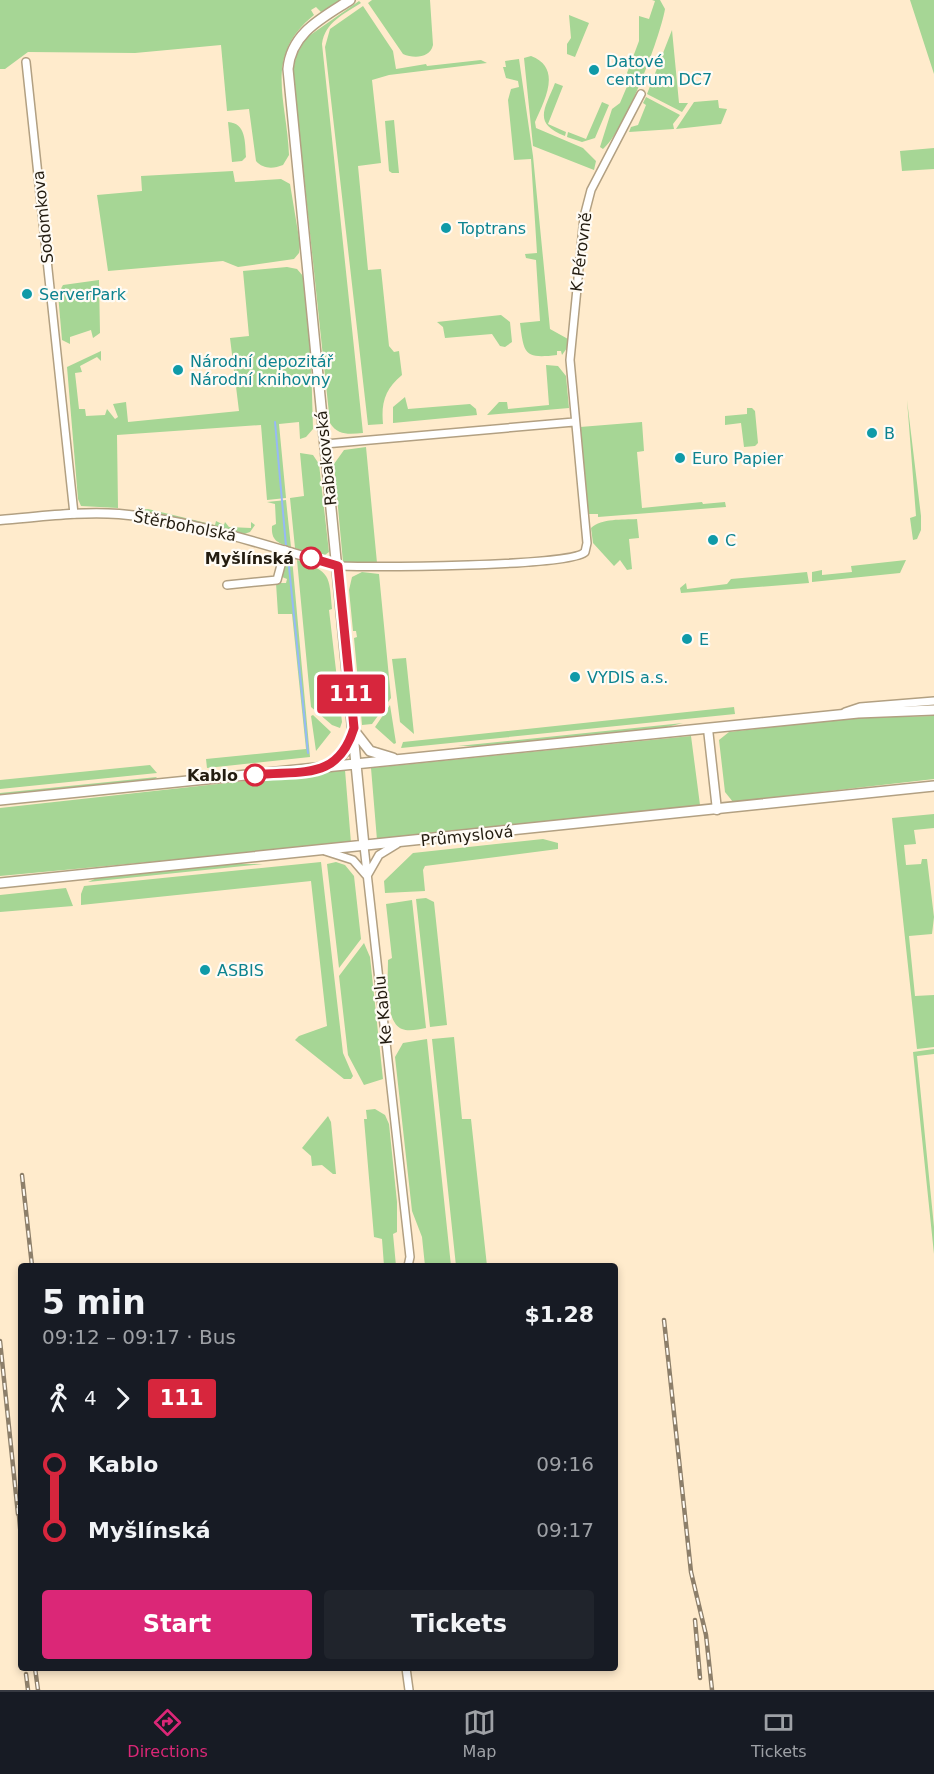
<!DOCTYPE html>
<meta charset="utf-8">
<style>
body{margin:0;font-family:"DejaVu Sans",sans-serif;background:#20242c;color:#f1f3f6;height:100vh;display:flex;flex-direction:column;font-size:22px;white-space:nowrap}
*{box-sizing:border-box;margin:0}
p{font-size:20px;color:#9ea1a6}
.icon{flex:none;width:33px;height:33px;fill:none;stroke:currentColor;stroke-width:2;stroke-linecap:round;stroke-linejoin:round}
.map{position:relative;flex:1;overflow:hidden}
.sheet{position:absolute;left:18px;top:1263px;width:600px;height:408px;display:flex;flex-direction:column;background:#171b24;border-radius:6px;box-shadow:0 3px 9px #0003}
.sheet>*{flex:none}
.badge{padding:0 12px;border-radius:4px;font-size:21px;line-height:39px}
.map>.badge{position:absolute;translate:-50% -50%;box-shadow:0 0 0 3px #fff}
.legs{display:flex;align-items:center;gap:9px;height:66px;padding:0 24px;font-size:20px}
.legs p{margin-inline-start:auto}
.overview{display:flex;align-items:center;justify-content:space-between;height:102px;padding:0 24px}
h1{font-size:33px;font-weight:800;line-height:45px}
.button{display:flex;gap:12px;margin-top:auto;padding:12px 24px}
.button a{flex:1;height:69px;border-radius:6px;background:#db2777;color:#fff;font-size:24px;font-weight:800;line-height:69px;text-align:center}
.button a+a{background:#20242c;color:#f1f3f6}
ul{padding:0 24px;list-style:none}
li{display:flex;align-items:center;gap:21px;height:66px;font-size:22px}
li i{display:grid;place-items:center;width:9px;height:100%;margin:0 8px;background:currentColor}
li i::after{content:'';width:15px;height:15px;margin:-8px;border:4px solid;border-radius:50%;background:#171b24}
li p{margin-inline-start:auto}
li:first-child i{background:linear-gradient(#0000 50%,currentColor 0)}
li:last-child i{background:linear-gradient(currentColor 50%,#0000 0)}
.dock{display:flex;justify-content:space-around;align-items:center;height:84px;border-top:2px solid #363941;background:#171b24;font-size:16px;color:#9ea1a6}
.dock a{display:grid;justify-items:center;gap:3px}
.dock .selected{color:#db2777}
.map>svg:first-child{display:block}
.green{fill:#a6d695}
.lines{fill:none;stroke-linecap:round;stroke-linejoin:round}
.stream{stroke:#96b9f6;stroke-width:2}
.minor-casing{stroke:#b2a082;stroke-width:10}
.tertiary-casing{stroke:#b2a082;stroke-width:11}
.secondary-casing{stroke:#b2a082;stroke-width:12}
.minor{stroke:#fff;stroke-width:7}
.tertiary{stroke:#fff;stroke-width:8}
.secondary{stroke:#fff;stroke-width:9}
.rail-casing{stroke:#8d7f6a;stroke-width:4.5}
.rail{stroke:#fffbf4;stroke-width:2;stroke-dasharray:7;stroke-linecap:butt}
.line-1-casing{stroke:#fff;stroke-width:14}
.line-1{stroke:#d7263d;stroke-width:9}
.culture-dot{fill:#0f9aa8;stroke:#fffbf4;stroke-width:2}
.stop-1-dot{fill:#fff;stroke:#d7263d;stroke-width:3}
.labels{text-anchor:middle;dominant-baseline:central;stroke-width:4.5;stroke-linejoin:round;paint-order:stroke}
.culture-label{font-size:16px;fill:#0d838f;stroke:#fffbf4;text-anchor:start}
.street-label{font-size:16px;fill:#231c10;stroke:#fffbf4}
.stop-label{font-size:16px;font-weight:bold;fill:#231c10;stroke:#fffbf4;text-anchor:end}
</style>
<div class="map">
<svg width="934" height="1690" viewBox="0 0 934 1690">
<rect width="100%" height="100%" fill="#ffebcc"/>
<path class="green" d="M0,0H341L321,12L316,7L311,10L314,15C263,56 287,99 289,155L283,165C273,169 263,169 256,161L249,109L227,111L221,45L135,53L28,52L5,69H0Z
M372,0H430L433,45C430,58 414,59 403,54L368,3Z
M652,0H660L665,9C660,38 624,133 603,149L600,147L612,109L620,103L628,84L627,73L639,41V16L649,19L655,1Z
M910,0H934V74Z
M359,1L361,3C344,14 325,22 322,44L363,433C350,434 338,436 330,423L293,72L296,56L306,38Z
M363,6L393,51L396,69L426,64L427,66L481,60L487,63L389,75L372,80L381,163L358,166L368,270L381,269L389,346L394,352L399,351L402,375C385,389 381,403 383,424L368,425L325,47L330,29Z
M569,15L589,23L575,57L567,54V44L571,38Z
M672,30L679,103H688L682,112L647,94Z
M531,56C563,68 544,101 535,122L536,128L583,148L596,161L594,170L533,146L524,58Z
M519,59L533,156L550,329L568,339L567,348L562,355L561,351H557V355C524,359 524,354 520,323L540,321L536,260L526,258L525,254L537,253L531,159L514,160L508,100L511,89L519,87L518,81L506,78L503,67H506L505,61Z
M555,83L563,86L548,124L566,132L565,136C532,123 545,109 555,83Z
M646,97L680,115L673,124L674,129L629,132L631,127L638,125L646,105L643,103Z
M718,100L719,108L727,109L721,124L676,129L694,102Z
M602,102L609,105L595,138L582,142L567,137L568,132L586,139Z
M394,120L399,173H392L389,171L385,121Z
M228,122C246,123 245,142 246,157L242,161L232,162Z
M934,148V169L902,171L900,151Z
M233,171L235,182L281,179L290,184L300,244L299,253L294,259L238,267L223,261L108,271L97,195L142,191L141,176Z
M287,267L297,269L303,276L311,360L313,429L306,437L300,439L299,422L279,424L286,498L267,500L261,425L117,435L118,508L81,506L78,499L67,367L101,351V361L97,357L80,366L82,372L75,373L79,409H85L86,416L105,415L107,409L115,419L118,417L113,404L126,402L128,422L239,411L230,338L249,336L243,271Z
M99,280L100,333L93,338L91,330L70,337V344L62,340L58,294L63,285Z
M501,315L510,322L512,342L505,347L500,346L492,334L445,338L443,327L437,322Z
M546,365L558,366L566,376L569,408L487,415L499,402H507L508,409L549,405Z
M405,397L408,409L470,404L476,409L477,415L393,423V407Z
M907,400L921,516V530L917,539L913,540L910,518L916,516Z
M747,408H752L755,411L758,443L755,446L744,447L741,423L725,425V416L747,414Z
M642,422L644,451L637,452L642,508L702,502L703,504L725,502L726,507L598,517V514H588L580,427Z
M366,447L377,563L343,562L334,464L344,450Z
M300,453L313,455L319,464L329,552L322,557L295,548L290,498L304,496Z
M286,500L291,547C278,543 271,541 272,526L276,524L275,504L267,502Z
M148,509L215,525L216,521L224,525L225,522L229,527L251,528V522L255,525L250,532L244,534L135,512V510Z
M637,519L639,538L629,539L632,569L627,570L620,560L614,566L593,543L591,528C602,518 622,520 637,519Z
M287,557L292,558L310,757L207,768L206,759L306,749L292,614H278L276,583H286L287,579L282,577Z
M297,560C331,572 329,575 332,609L329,610L342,722L340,728L332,725L311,707Z
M906,560L900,573L812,582V572L822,570V575L852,572L851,566Z
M362,572L379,574L391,698L372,724L362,725L354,638L357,637L356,631H353L349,590L352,577Z
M807,572L809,583L681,593L680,588L686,583L687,589L727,584L731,579Z
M406,658L414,734L400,722L392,659Z
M390,705L396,743L394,744L375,727Z
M734,707L735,714L401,748L403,742Z
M313,715L331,732L316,751L311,716Z
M934,716V779L733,802L725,792L719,740L729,732L851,718Z
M683,723L659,729L487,746H458Z
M691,736L700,805L698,807L377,840L371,768Z
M150,765L157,773L0,789V780Z
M345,770L351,843L0,876V808Z
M157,777L154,780L0,796V793Z
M934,814V828L914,830L916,844L904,845L906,865L921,864L922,859H927L934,917L932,934L909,936L915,996L934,995V1047L917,1049L892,818Z
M543,839L558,843V849L425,866L423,870L425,891L385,893L384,881L413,853Z
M321,862L343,1053L353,1076L351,1079H344L295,1040L299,1036L327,1026L311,881L81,905V894L84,886Z
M336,862L345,865L354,876L361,939L339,968L327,864Z
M232,864H263L88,882L97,878Z
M66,888L73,906L0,912V895Z
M426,898L434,902L447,1025L430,1027L416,899Z
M412,900L426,1028C419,1029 409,1032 402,1029C384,1022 388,977 388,960L392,958L386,904Z
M364,943L370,957L383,1079L364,1085L348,1055L339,976Z
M454,1037L462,1119H471L487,1266H456L432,1039Z
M427,1039L451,1266H425L422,1237L412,1211L395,1057L403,1043Z
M934,1049V1054L917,1056L934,1227V1254L913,1052Z
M375,1109L385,1115L389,1124L397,1202V1232L393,1234L396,1266H384L382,1239L374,1237L364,1119H367L366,1110Z
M328,1116L331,1122L336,1174H333L322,1165L312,1166L311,1156L302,1148Z"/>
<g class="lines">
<path class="stream" d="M275,422L286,546
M288,557L308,753"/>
<g class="minor-casing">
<path id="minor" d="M26,62L74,514
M325,444L574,422
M338,566C370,567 571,567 585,552L587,543L570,360L584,217L591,190L641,94
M227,585L277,580L285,550
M845,712L860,707L934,701
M364,846L410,1257L408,1266
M325,851L353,860L366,875
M367,876L379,855L397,844
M406,1668L409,1690"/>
</g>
<g class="tertiary-casing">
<path id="tertiary" d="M0,520C39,517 80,511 119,514C194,520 266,546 338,566
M708,729L717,810"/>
</g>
<g class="secondary-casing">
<path id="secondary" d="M350,0C322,18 291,33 288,69L364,846
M356,733L370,751L393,758
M330,765L347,750L353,733
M0,800L858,713L934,710
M0,883L934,786"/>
</g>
<use href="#minor" class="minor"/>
<use href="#tertiary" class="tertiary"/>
<use href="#secondary" class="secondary"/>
<g class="rail-casing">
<path id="rail" d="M22,1175L32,1266
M664,1320L691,1572L706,1635L712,1690
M0,1341L18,1514
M18,1505L21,1538
M695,1620L700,1678
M35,1668L38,1690
M26,1674L28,1690"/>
</g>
<use href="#rail" class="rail"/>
</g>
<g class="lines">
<g class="line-1-casing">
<path id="line-1" d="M255,775C302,770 338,781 354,728L338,566L311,558"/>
</g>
<use href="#line-1" class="line-1"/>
</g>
<g class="culture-dot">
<circle cx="594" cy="70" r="6"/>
<circle cx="446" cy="228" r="6"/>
<circle cx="27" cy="294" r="6"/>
<circle cx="178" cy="370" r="6"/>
<circle cx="872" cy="433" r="6"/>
<circle cx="680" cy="458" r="6"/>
<circle cx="713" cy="540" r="6"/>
<circle cx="687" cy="639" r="6"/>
<circle cx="575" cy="677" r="6"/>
<circle cx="205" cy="970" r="6"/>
</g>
<g class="stop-1-dot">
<circle cx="311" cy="558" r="10"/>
<circle cx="255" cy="775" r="10"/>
</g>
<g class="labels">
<g class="culture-label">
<text x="606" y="61">Datové<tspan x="606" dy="18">centrum DC7</tspan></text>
<text x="458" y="228">Toptrans</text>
<text x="39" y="294">ServerPark</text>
<text x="190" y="361">Národní depozitář<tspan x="190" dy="18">Národní knihovny</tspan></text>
<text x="884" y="433">B</text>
<text x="692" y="458">Euro Papier</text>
<text x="725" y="540">C</text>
<text x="699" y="639">E</text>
<text x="587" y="677">VYDIS a.s.</text>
<text x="217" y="970">ASBIS</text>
</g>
<g class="street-label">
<text transform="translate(43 217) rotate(-96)">Sodomkova</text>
<text transform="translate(581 252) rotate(-83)">K Pérovně</text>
<text transform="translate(326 458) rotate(-96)">Rabakovská</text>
<text transform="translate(185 526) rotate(11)">Štěrboholská</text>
<text transform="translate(467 836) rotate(-6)">Průmyslová</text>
<text transform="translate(383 1010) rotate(-96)">Ke Kablu</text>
</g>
<g class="stop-label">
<text x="294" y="558">Myšlínská</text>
<text x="238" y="775">Kablo</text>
</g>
</g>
</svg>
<b class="badge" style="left:351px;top:694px;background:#d7263d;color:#fff">111</b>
<section class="sheet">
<div class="overview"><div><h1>5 min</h1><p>09:12 – 09:17 · Bus</p></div><b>$1.28</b></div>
<div class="legs"><svg class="icon" aria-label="walk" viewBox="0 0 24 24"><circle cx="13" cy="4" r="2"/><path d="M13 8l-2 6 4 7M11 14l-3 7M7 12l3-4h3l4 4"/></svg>4<svg class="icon" aria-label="forward" viewBox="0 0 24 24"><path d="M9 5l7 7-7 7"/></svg><b class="badge" style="background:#d7263d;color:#fff">111</b></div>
<ul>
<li><i style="color:#d7263d"></i><b>Kablo</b><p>09:16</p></li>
<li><i style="color:#d7263d"></i><b>Myšlínská</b><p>09:17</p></li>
</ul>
<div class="button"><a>Start</a><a>Tickets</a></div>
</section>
</div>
<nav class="dock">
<a class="selected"><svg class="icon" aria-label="directions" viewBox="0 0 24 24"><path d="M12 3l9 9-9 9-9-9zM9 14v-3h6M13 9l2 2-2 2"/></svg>Directions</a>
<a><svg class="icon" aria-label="map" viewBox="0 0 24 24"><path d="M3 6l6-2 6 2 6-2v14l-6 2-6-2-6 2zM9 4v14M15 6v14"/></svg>Map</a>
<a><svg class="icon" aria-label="tickets" viewBox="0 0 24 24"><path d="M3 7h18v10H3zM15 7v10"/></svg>Tickets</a>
</nav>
